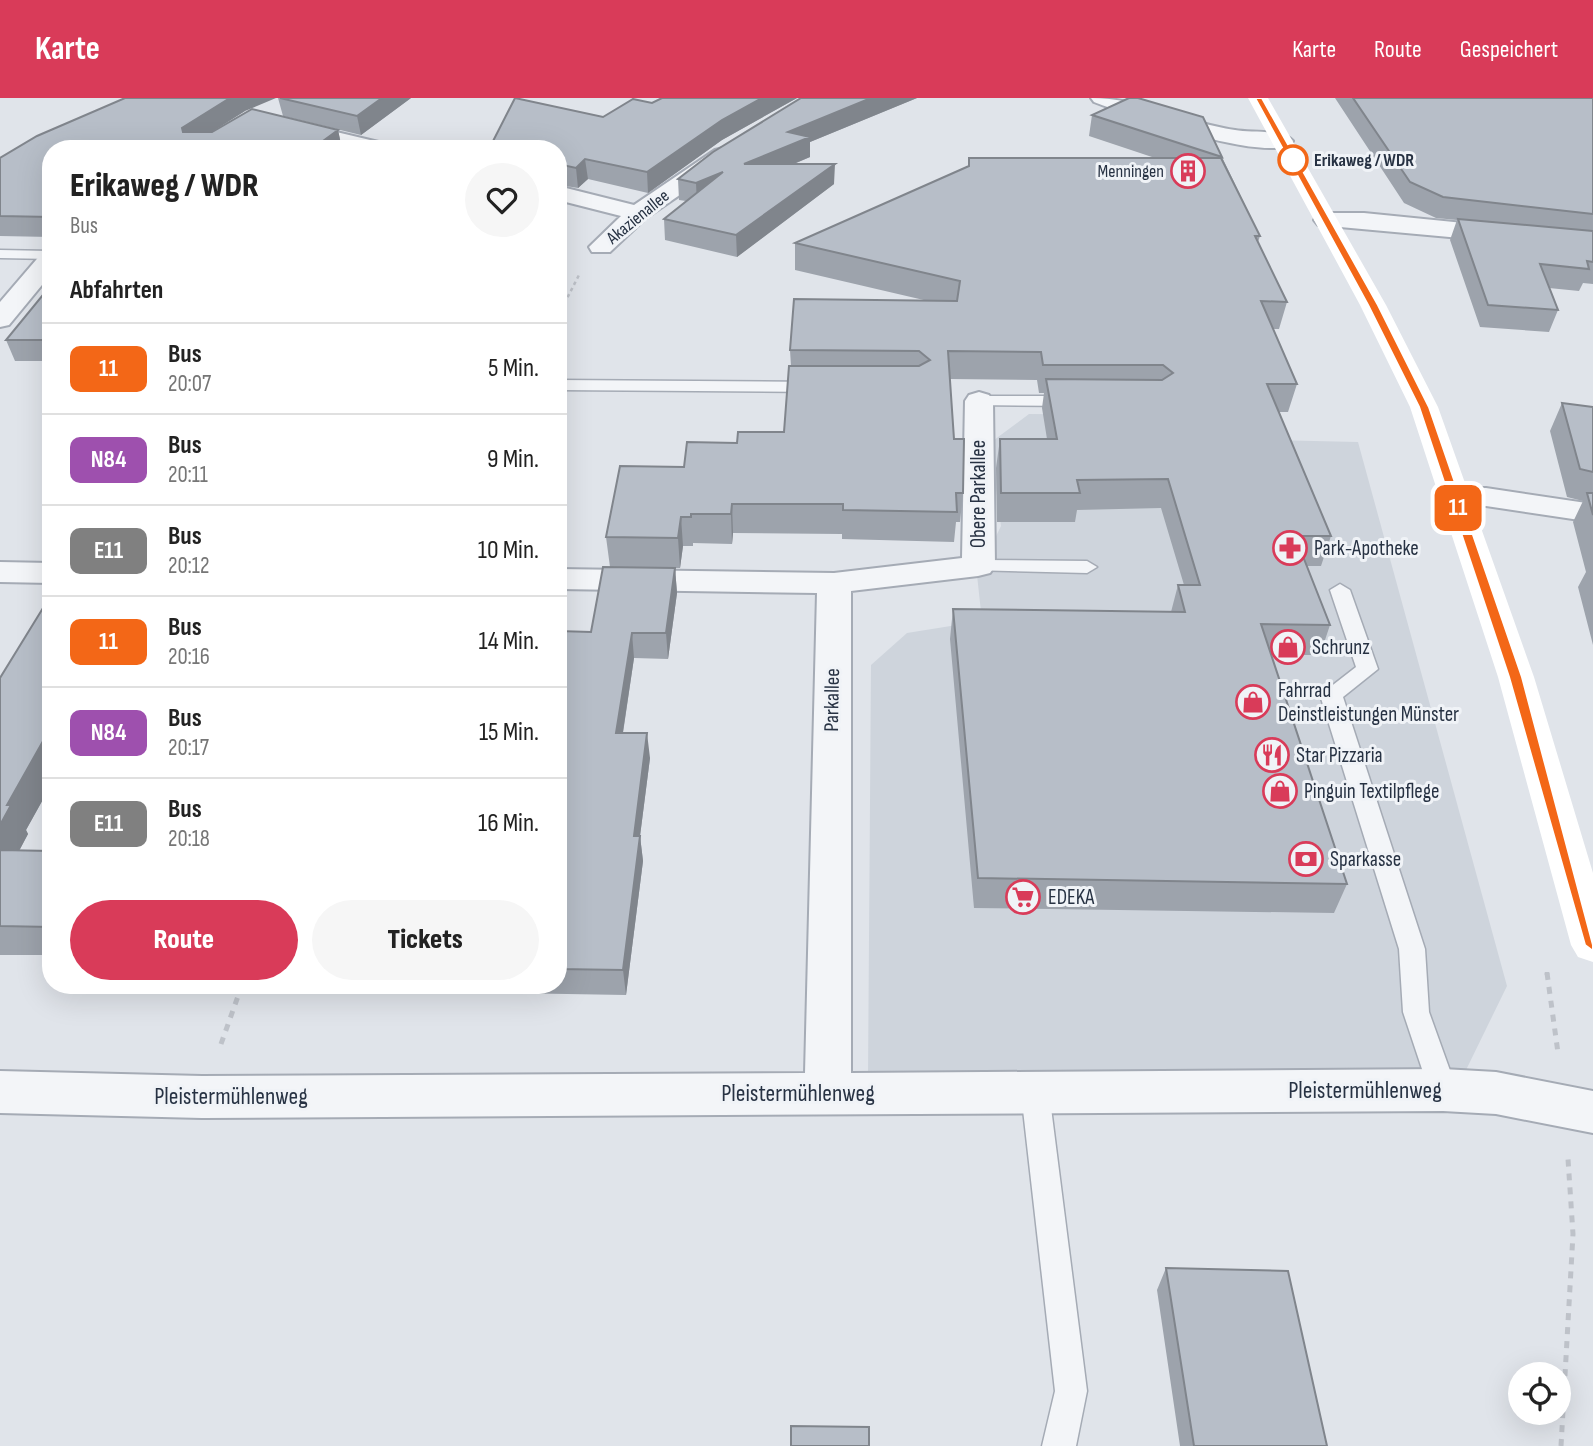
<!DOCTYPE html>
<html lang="de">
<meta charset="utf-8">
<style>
body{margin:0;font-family:"Sofia Sans Condensed",sans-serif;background:#f6f6f6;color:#222;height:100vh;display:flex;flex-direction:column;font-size:26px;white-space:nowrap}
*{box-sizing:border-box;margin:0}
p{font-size:23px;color:#767676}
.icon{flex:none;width:38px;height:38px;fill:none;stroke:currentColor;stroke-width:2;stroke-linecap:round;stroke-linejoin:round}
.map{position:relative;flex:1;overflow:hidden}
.side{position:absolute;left:42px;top:42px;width:525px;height:854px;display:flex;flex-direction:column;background:#fff;border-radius:28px;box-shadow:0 7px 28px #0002}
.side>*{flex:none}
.badge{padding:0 14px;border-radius:10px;font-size:24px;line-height:46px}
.controls{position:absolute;left:1508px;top:1264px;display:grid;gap:14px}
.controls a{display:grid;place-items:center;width:63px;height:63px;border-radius:50%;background:#fff;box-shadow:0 7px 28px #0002;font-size:35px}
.map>.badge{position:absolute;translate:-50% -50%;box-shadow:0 0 0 4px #fff}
h2{padding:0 28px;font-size:26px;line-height:63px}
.round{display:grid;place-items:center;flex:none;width:74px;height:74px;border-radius:37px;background:#f6f6f6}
.summary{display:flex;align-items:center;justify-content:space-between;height:119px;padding:0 28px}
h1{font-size:33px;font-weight:800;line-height:52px}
.cta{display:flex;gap:14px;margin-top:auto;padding:14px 28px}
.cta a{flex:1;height:80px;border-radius:42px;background:#d93b59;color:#fff;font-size:28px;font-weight:800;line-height:80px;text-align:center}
.cta a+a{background:#f6f6f6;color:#222}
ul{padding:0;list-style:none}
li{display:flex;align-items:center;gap:21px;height:91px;padding:0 28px;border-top:2px solid #e0e0e0}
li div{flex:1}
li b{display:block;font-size:26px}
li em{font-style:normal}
li .badge{min-width:77px;font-weight:700;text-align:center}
header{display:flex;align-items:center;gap:42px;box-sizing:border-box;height:98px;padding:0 35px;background:#d93b59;color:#fff}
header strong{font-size:33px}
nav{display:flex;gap:38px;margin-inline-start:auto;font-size:24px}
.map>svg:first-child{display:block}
.built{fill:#ced4dc}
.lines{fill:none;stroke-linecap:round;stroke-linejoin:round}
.lane-casing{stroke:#a5abb5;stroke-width:3}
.street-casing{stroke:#a5abb5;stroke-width:4}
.path-far2{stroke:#bec2c9;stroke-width:2.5;stroke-dasharray:3.5 3.5;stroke-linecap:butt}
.path-far1{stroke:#bec2c9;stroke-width:4.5;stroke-dasharray:5 5;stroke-linecap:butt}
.path{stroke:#bec2c9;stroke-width:5;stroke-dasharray:7 7;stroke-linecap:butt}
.lane{fill:#f3f5f8;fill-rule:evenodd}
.street{fill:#f3f5f8;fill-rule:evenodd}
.secondary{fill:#fff;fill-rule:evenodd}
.wall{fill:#9da3ac}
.shaded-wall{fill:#80858c}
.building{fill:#b7bec8;stroke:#80858c;stroke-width:2}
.line{fill:#f36717;stroke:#fff;stroke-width:2}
.stop-dot{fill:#fff;stroke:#f36717;stroke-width:3.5}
.labels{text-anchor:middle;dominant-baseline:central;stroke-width:6;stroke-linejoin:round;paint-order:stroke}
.far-stop-label{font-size:18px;font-weight:bold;fill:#273243;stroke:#f0f3f7;text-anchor:start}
.far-poi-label{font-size:18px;fill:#273243;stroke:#f0f3f7;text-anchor:end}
.far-street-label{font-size:18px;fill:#273243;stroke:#f0f3f7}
.street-label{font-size:21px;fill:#273243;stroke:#f0f3f7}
.poi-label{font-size:21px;fill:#273243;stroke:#f0f3f7;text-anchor:start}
.near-street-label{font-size:24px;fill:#273243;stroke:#f0f3f7}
</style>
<header>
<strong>Karte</strong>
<nav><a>Karte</a><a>Route</a><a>Gespeichert</a></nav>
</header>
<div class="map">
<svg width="1593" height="1348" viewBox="0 0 1593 1348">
<rect width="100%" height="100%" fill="#e0e4ea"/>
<path class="built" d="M1029,316L1175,317L1182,340L1358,344L1507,888L1466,972L868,979L871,567L907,535L982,523L977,477L1001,428L990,345Z"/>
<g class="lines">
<g class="lane-casing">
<path id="lane" d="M0,152L51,153V161L0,160Z
M558,282L818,284L826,289L818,294L558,292Z
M979,298H1074L1082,303L1074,308L973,307L971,303Z
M978,462L1087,463L1097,469L1087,475L971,472L968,468L971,464Z
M1340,486L1350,492L1378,571L1343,599L1425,851L1429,914L1457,992L1453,1001L1443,1004L1433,1001L1429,992L1403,914L1399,851L1320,597L1356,569L1330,492Z
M1035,982L1045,985L1049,994L1087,1293L1076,1348H1042L1055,1293L1021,994L1025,985Z"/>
</g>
<g class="street-casing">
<path id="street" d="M1091,0C1141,0 1186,25 1235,32C1250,35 1284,31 1293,43C1275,69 1122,15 1094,4Z
M290,23L387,46L390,51H351L282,34L279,29L282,24Z
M723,50L731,52L734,57L731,62L646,120L610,154H592L589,149L621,118L558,102V88L634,107L715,52Z
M1326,115H1364L1593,138V152L1318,127L1314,122L1318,117Z
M51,153V176L9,227L0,229V204L42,155Z
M979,294L989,297L993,303L995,468L990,475L978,478L851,493V975L1443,971L1496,974L1593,993V1035L1496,1016L1443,1013L202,1020L0,1015V973L202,978L805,975L817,495L558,491V471L834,475L962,460L965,303L969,297Z
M1454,390H1486L1593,406V424L1486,408L1443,406L1438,399L1443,392Z
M0,464L51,465V485L0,484Z"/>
</g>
<path class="path-far2" d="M558,218L580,175"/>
<path class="path-far1" d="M1547,874V877"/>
<path class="path" d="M1547,875L1558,955
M221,946L242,887
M1561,1348L1573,1136L1568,1061"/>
<use href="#lane" class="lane"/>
<use href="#street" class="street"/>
<path class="secondary" d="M1248,0H1268L1386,207L1438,309L1534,579L1593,775V864L1578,859L1571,847L1498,579L1410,309L1360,207Z"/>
</g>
<path class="wall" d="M278,0H411L361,37L283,18Z
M662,0H797L722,42L648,95L588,81L578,90L560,87L562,106L558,110V51L603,19L652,5Z
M801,0H917L810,44V59L794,66L834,86L737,159L665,142L664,121L686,103L679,102L678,81Z
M1335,0H1593V186L1583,185L1579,193L1549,190L1558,212L1549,234L1480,229L1450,142L1457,122L1436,120L1404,105Z
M245,13L211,34L338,32L342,51H51V139L0,138V60Z
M1092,17L1222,59L1260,138L1258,144L1287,204L1279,231H1273L1297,286L1288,314H1279L1331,438L1321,468H1307L1330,527L1320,557H1271L1347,786L1334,815L974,810L950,541L953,511L1171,514L1178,487H1184L1161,410L1077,412L1075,424H997L996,370L1000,341H1047L1042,310L1044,295H1039L1037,282L950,281L954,341L963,395L960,424H956L954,444L842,441V436L733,435L732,446L693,445V448H683L680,470L610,469L606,439L684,369L737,345L784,334L791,268L790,252L928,203L795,172V145L968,68L969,60H1155L1089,38Z
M51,187V263H15L6,242Z
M1562,305L1593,309V547L1578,489L1586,474L1573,424L1583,403L1567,399L1550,333Z
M675,470L677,495L668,561L634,560L623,635L650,660L640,738L643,763L626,897L325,892L324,887H558V533L591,534Z
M51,497V687L26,732L28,736L19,753H51V857H0V580Z
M1166,1170L1327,1348H1180L1157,1192Z"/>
<path class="shaded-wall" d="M230,0H276L245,13L188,49L182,30Z
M382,0H411L361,37L357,18Z
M762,0H797L722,42L648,95L647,74L722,22Z
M871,0H917L810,44V59L745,86L744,66L788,34Z
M338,32L342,51H312Z
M585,61L588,81L578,90L576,70Z
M835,66L834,86L737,159L736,137Z
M723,74L697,106L696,85Z
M560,85L562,106L558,110V87Z
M732,406L733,435L732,446L731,416Z
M681,419L683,448L680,470L678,440Z
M675,470L677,495L668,561L666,535Z
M632,535L634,560L619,660L616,635Z
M51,629V687L26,732L28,736L4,781L0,774V727L7,707Z
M647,635L650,660L640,738L643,763L626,897L623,872L634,738Z"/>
<path class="building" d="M125,0H230L182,30L183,34H212L252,11L338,32L312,51H51V119L0,118V60L37,38Z
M280,0H382L357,18Z
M515,0L603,19L633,1L652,5L662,0H762L722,22L647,74L585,61L576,70L558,66V51H489Z
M801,0H871L788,34L810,39L744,66H835L736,137L664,121L723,74L696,85L678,81L713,54Z
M1129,0H1138L1203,19L1222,59L1092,17Z
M1353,0H1593V116L1443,99L1410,84Z
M969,60H1221L1260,138H1255L1287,204L1261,203L1297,286H1267L1331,438H1295L1330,527L1261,526L1347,786L978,780L953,511L1185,514L1178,487H1200L1168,381L1077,382L1080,395H1001L1000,341H1057L1046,281L1162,282L1173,275L1163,267H1043L1041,254L948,253L954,341H964L963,395H956L957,414L843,412V406H732L731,416H691V419H681L678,440L606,439L620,368L684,369L687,344L737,345L738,334H784L789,268H919L930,262L919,253L790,252L794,201L957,203L960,183L795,145L969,68Z
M1458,121L1593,133V164L1587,163L1589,171L1540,166L1558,212L1488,207Z
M51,187V242H6Z
M1562,305L1593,309V374L1580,371Z
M1587,395H1593V417Z
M603,469L675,470L666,535H632L616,635H647L634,738H640L623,872L558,871V533L591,534Z
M51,497V629L7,707H11L0,727V580Z
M0,752L51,753V829L0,828Z
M1166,1170L1288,1173L1327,1348H1194Z
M791,1328L869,1329V1348H791Z"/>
<path class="line" d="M1255,0H1262L1378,207L1429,309L1522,579L1593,847V853L1585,847L1509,579L1419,309L1368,207Z"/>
<defs>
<g id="building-ring" transform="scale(1.75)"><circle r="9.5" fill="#f0f3f7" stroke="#d93b59" stroke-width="1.5"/><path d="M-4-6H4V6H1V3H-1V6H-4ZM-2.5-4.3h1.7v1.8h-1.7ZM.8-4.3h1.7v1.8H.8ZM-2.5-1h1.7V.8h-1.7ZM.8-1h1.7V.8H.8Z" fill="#d93b59"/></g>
<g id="pharmacy-ring" transform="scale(1.75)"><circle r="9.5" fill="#f0f3f7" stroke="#d93b59" stroke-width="1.5"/><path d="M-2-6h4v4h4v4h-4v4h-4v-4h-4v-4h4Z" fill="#d93b59"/></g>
<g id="shop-ring" transform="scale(1.75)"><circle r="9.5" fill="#f0f3f7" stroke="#d93b59" stroke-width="1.5"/><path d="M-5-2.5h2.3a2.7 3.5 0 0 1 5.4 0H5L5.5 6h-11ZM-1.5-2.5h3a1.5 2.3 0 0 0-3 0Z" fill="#d93b59"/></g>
<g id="restaurant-ring" transform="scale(1.75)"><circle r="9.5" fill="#f0f3f7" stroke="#d93b59" stroke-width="1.5"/><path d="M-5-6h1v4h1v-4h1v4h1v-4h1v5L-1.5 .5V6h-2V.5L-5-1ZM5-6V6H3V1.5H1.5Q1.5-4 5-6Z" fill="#d93b59"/></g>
<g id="bank-ring" transform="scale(1.75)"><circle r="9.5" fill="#f0f3f7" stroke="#d93b59" stroke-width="1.5"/><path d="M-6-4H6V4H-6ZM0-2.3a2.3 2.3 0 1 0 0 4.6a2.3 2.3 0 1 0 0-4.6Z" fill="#d93b59"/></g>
<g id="supermarket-ring" transform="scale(1.75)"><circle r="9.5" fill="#f0f3f7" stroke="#d93b59" stroke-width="1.5"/><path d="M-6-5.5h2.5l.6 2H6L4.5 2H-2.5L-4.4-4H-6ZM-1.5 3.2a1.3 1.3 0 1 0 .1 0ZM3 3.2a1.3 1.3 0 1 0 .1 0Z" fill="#d93b59"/></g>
</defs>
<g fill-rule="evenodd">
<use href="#building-ring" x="1188" y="73"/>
<use href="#pharmacy-ring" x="1290" y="450"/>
<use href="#shop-ring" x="1288" y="549"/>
<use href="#shop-ring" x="1253" y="604"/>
<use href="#restaurant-ring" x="1272" y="657"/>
<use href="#shop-ring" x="1280" y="693"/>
<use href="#bank-ring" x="1306" y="761"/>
<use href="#supermarket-ring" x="1023" y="799"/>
</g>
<circle class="stop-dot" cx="1293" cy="62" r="14"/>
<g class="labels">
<g class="far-stop-label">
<text x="1314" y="62">Erikaweg / WDR</text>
</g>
<g class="far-poi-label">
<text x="1164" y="73">Menningen</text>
</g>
<g class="far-street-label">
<text transform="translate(638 119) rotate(-39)">Akazienallee</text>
</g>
<g class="street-label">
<text transform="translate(978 396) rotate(-90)">Obere Parkallee</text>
<text transform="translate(832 602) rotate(-89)">Parkallee</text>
</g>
<g class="poi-label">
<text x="1314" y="450">Park-Apotheke</text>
<text x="1312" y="549">Schrunz</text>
<text x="1278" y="592">Fahrrad<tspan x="1278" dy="24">Deinstleistungen Münster</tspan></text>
<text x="1296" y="657">Star Pizzaria</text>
<text x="1304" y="693">Pinguin Textilpflege</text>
<text x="1330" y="761">Sparkasse</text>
<text x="1048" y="799">EDEKA</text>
</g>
<g class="near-street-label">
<text x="1365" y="992">Pleistermühlenweg</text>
<text x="798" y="995">Pleistermühlenweg</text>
<text x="231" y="998">Pleistermühlenweg</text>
</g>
</g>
</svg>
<div class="controls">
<a><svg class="icon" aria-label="locate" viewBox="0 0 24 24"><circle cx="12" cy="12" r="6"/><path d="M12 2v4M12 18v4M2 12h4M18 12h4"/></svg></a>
</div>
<b class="badge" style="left:1458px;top:410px;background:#f36717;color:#fff">11</b>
<section class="side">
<div class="summary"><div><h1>Erikaweg / WDR</h1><p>Bus</p></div><a class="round"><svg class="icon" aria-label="heart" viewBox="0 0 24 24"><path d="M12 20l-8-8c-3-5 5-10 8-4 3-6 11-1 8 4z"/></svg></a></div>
<h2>Abfahrten</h2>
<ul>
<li><span class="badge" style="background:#f36717;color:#fff">11</span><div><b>Bus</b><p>20:07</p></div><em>5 Min.</em></li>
<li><span class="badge" style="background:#9e50ae;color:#fff">N84</span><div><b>Bus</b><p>20:11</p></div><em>9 Min.</em></li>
<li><span class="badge" style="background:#808080;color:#fff">E11</span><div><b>Bus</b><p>20:12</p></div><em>10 Min.</em></li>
<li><span class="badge" style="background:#f36717;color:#fff">11</span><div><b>Bus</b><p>20:16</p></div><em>14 Min.</em></li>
<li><span class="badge" style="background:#9e50ae;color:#fff">N84</span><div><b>Bus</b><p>20:17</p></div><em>15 Min.</em></li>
<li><span class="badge" style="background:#808080;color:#fff">E11</span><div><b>Bus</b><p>20:18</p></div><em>16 Min.</em></li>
</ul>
<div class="cta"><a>Route</a><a>Tickets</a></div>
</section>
</div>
